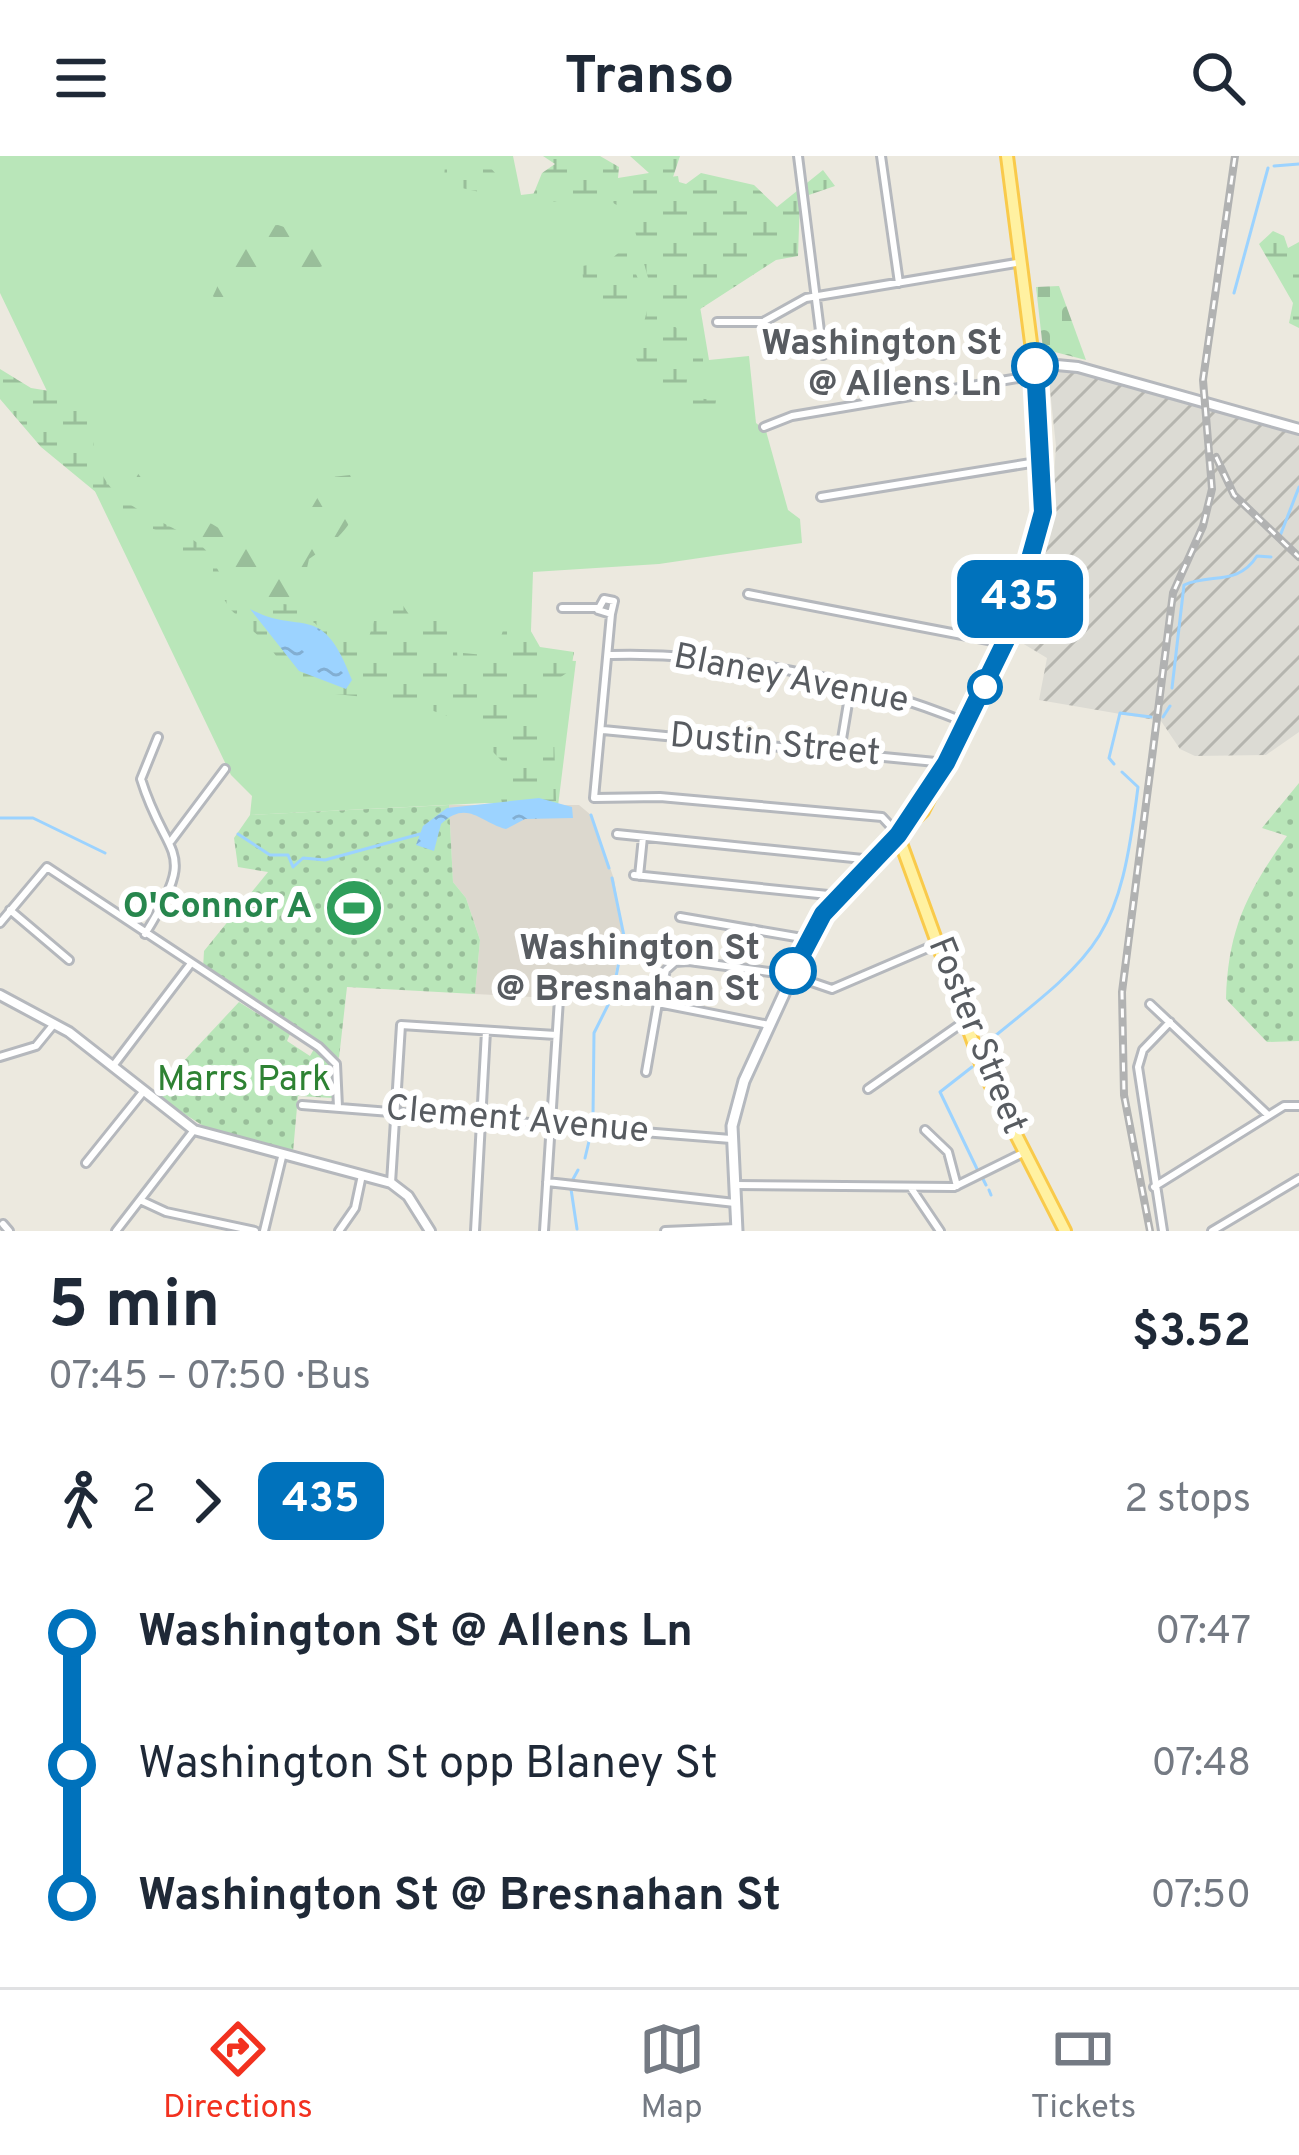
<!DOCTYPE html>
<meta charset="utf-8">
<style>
body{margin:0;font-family:Overpass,sans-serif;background:#f6f6f7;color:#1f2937;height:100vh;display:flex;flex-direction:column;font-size:45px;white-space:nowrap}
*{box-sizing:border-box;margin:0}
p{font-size:39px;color:#747a83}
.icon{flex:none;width:66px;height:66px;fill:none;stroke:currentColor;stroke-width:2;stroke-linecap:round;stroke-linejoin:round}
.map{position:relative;height:1075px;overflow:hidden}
.side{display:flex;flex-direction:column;background:#fff;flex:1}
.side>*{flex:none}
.badge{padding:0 24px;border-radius:18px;font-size:42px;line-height:78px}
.map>.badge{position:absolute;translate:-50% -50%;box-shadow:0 0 0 6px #fff}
.legs{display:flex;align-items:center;gap:18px;height:132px;padding:0 48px;font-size:39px}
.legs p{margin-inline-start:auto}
.overview{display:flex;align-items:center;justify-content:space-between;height:204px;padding:0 48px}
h1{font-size:66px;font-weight:700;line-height:90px}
ul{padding:0 48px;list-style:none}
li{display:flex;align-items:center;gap:42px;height:132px;font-size:45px}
li i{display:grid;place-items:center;width:18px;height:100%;margin:0 15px;background:currentColor}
li i::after{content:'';width:30px;height:30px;margin:-15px;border:9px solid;border-radius:50%;background:#fff}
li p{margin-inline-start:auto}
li:first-child i{background:linear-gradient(#0000 50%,currentColor 0)}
li:last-child i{background:linear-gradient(currentColor 50%,#0000 0)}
header{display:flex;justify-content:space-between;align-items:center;height:156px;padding:0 48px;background:#fff;font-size:54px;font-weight:700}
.tabs{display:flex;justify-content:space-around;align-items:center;height:168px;border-top:3px solid #e0e1e3;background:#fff;font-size:33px;color:#747a83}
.tabs a{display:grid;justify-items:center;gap:6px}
.tabs .selected{color:#f2311f}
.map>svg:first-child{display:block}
.industrial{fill:url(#industrial-furrows)}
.education{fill:#dcd8ce}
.grass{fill:#b9e6b9}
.forest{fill:url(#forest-firs)}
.wetland{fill:url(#wetland-marsh);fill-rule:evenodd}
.cemetery{fill:url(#cemetery-stones)}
.park{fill:url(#park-dots)}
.water{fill:url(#water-ripples)}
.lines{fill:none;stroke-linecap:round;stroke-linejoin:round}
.stream{stroke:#9cd3ff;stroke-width:3}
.minor-casing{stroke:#b5b8bd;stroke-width:12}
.tertiary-casing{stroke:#b5b8bd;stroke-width:14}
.secondary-casing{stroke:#b5b9bf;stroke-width:15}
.primary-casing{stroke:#f9ca4b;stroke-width:16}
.minor{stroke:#fff;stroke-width:6}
.tertiary{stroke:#fff;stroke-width:8}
.secondary{stroke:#fff;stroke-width:9}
.primary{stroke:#fff1a1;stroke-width:10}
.rail-casing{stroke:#b1b2b2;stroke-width:8}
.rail{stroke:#fff;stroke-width:3;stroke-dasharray:9;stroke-linecap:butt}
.line-1-casing{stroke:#fff;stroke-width:27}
.line-1{stroke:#0072bc;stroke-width:18}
.stop-1-dot{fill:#fff;stroke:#0072bc;stroke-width:6}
.labels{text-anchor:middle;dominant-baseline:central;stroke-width:12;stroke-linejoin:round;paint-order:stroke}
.stop-label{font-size:36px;font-weight:bold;fill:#585c61;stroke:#fff;text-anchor:end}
.street-label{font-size:36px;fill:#585c61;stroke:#fff}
.leisure-label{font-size:36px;font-weight:bold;fill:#27864d;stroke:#fff;text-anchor:end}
.park-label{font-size:36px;fill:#2e8233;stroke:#fff}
</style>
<header><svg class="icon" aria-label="menu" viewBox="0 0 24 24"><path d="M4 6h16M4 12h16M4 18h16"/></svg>Transo<svg class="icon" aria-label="search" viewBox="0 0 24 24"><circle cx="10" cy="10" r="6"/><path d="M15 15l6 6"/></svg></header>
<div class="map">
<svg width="1299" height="1075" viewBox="0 0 1299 1075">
<defs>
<pattern id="industrial-furrows" width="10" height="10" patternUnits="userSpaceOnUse" patternTransform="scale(3)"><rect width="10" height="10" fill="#dcdbd4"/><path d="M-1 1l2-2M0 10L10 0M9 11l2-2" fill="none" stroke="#b5b5af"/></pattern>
<pattern id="forest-firs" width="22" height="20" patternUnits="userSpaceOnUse" patternTransform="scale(3)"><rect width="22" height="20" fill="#b9e6b9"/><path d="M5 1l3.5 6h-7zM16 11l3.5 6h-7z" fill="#99be9a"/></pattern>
<pattern id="wetland-marsh" width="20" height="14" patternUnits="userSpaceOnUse" patternTransform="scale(3)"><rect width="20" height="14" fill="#b9e6b9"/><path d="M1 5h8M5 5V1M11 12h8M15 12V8" fill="none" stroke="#99be9a"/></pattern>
<pattern id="cemetery-stones" width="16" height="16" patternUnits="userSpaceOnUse" patternTransform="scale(3)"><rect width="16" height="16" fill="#b9e6b9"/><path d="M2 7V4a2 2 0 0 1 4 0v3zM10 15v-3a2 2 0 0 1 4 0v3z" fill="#99be9a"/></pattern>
<pattern id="park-dots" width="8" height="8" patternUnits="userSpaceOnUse" patternTransform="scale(3)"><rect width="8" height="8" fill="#b9e6b9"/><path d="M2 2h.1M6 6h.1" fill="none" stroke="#99be9a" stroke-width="1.8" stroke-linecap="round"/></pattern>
<pattern id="water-ripples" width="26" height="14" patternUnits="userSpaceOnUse" patternTransform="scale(3)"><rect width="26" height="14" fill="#9cd3ff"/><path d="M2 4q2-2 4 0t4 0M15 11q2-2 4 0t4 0" fill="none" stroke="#82aed2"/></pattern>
</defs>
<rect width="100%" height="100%" fill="#ece9df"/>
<path class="industrial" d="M1062,211L1299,280V576L1266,599L1195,600L1180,593L1161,565L1039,544L1047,502L1022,487L1051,370L1056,290L1048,216Z"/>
<path class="education" d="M449,649H579L591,659L614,723L623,777L613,828L554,824L552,842L475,838L480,784L466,742L453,726Z"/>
<path class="grass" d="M0,0H513L521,39L678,20L709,204L749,200L756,267L766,275L788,354L800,363L802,387L659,408L533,416L530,503L576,505L558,650L485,647L250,659L252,640L231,619L0,137Z"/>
<path class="forest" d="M278,69L330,86L336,92L332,106L301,119L257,126L224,155L213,140C232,104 218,72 278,69Z
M125,310L135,314L164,350L212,368L262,398C302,390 308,348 332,321L350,319C369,361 340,382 309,403L307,412L320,450H282L232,435L203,390L157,366L128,330Z"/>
<path class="wetland" d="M465,0L488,9L504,27L502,41L444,28L445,5Z
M543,0H600L619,11L618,22L649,17L630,0H680L672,24L686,28L701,17L754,29L777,51L823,14L835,30L800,42L798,100L776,104L674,170L679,174L689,164L703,191V209L687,223L686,234L694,242L716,244L713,265L700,278L688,260L648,230L635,200L652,136L630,57L600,39L529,49L542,17L555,8Z
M1273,75L1284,80L1288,92L1299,86V172L1289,167L1293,147L1259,88Z
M625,91L643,135L635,153L621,157L596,143L585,147L582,110L608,106Z
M0,213L31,232L74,239L89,249C95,270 90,292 99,312C116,354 166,363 199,388C218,401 219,433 245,442C279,453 313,442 341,464L345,482L369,481L378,452L402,448L412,463L437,465L456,479L458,511L463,510V497L495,500L504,471L528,470L540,491L574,496L571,514C550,528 531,541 538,569L554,581L556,645L502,647L498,628L503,606L462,565L405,545L335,538L291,521L269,490L230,453L207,415L189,407L168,379L146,370L129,372L103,342L41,291L0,243ZM251,453L315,467L324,479L339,531L277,490Z"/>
<path class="cemetery" d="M1059,130L1086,204L1043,193L1036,131Z"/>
<path class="park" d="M1299,627V885L1267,886L1226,843C1228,773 1247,736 1287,680L1262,672Z
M449,649L453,726L466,742L480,784L475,838L347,831L339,902L203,813L204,795L268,716L238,711L234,682L250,659Z
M239,846L290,878L287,885L310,900L314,893L332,907L333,942L298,940L293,996L216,978L153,938Z"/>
<path class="water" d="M250,453C303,481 321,443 352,524L346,533L299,515Z
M539,642L572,651L573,662L525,663L506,673C480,666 467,643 441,668L434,695L416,689L423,670L447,652Z"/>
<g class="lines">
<path class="stream" d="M1274,10L1299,8
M1234,137L1268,12
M1280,380L1299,331
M1172,532L1184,429C1211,417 1238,430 1257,400L1271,401
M1163,561L1170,550
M1114,608L1109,602L1120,557L1151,561
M591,659L609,712
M0,662H33L105,697
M238,678L270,699H288L293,711L303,702L325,704L420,678
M985,888C1102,794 1119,783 1138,631L1122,616
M972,911L940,936L978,1015
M593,960L594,877L612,841L624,780L612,722
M585,1002L591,977
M983,1023L986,1029
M572,1025L578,1014
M571,1033L577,1073
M989,1034L991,1039"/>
<g class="minor-casing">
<path id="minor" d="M798,0L823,199
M881,0L899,127
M717,166H763L806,142L1022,106
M764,271L792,260L1036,219
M821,341L1043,305
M748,438L1004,487
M562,452H598
M611,458L614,445L604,443L598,454L611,458L594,642L660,641L882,661L896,676
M611,499C729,496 857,522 967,567
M603,574L946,607
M840,595L851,529
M617,678L873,704
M171,685L225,613
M634,719L838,740
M639,720L643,681
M10,754L69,804
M680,761L808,783
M0,767L47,711L319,891L336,908L338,951
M145,778C200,689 167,707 141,623L158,581
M1150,848L1268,959
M769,869L658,847L666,814L675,806L689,805L791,819L832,833L937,788
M0,901L36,890L54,868
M113,910L189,810
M646,916L658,847
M868,933L965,865
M302,949L731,983
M925,974L948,996L957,1030
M86,1007L143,936
M547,1026L735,1047
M391,1027L401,869L556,879
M735,1029L954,1031L1023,997
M1154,1031L1284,950H1299
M911,1032L940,1075
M140,1044L166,1056L255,1075
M3,1068L9,1075
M116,1075L194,974
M264,1075L282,1001
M339,1075L355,1052L362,1019
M475,1075L486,875
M544,1075L559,843
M665,1075L737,1072
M1163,1075L1138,911L1143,894L1170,866
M1212,1075L1299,1023"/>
</g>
<g class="tertiary-casing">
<path id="tertiary" d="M1035,207L1078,211L1299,273
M0,839L69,876L194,974L391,1027L408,1040L430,1075"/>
</g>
<g class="secondary-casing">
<path id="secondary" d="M737,1075L732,970L744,925L817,766L898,679"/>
</g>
<g class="primary-casing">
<path id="primary" d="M898,679L923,655L990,522L1041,368L1043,280L1007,0
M898,679L984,916L1065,1075
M898,679L930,629"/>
</g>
<use href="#minor" class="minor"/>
<use href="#tertiary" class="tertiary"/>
<use href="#secondary" class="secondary"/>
<use href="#primary" class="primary"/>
<g class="rail-casing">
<path id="rail" d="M1216,301L1234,339L1299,401
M1150,1075L1124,939L1122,836L1173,437L1203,370L1212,333L1203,224L1235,0"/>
</g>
<use href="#rail" class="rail"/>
</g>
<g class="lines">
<g class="line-1-casing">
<path id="line-1" d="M793,815L823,758L898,679L946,607L1009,478L1043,356L1035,210"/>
</g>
<use href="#line-1" class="line-1"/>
</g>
<defs>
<g id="stadium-disc" transform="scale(3)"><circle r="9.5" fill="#2e9e5b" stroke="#fff"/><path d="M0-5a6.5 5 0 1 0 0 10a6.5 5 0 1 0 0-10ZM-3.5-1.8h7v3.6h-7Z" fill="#fff"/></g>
</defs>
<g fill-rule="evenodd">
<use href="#stadium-disc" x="354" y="752"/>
</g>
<g class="stop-1-dot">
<circle cx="1035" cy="210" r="21"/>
<circle cx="985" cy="531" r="15"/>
<circle cx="793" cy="815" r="21"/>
</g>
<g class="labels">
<g class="stop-label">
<text x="1002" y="189">Washington St<tspan x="1002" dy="41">@ Allens Ln</tspan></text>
<text x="760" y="794">Washington St<tspan x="760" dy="41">@ Bresnahan St</tspan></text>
</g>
<g class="street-label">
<text transform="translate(791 524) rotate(11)">Blaney Avenue</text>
<text transform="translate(775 590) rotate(5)">Dustin Street</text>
<text transform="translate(976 880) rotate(68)">Foster Street</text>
<text transform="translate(517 965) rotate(5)">Clement Avenue</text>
</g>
<g class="leisure-label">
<text x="312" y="752">O'Connor A</text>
</g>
<g class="park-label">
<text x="244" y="925">Marrs Park</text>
</g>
</g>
</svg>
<b class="badge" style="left:1020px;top:443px;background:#0072bc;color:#fff">435</b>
</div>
<section class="side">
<div class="overview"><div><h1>5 min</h1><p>07:45 – 07:50 · Bus</p></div><b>$3.52</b></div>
<div class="legs"><svg class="icon" aria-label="walk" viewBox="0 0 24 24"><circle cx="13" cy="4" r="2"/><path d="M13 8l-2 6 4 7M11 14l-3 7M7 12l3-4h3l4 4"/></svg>2<svg class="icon" aria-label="forward" viewBox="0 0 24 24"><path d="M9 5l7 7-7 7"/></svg><b class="badge" style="background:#0072bc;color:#fff">435</b><p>2 stops</p></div>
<ul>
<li><i style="color:#0072bc"></i><b>Washington St @ Allens Ln</b><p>07:47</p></li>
<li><i style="color:#0072bc"></i><span>Washington St opp Blaney St</span><p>07:48</p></li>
<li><i style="color:#0072bc"></i><b>Washington St @ Bresnahan St</b><p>07:50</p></li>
</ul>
</section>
<nav class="tabs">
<a class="selected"><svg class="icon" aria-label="directions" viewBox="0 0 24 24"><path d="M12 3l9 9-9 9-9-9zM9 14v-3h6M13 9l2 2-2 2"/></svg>Directions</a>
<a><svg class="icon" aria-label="map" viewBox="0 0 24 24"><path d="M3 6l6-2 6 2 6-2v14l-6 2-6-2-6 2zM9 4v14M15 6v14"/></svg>Map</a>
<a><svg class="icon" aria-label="tickets" viewBox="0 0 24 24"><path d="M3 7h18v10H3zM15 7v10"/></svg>Tickets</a>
</nav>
